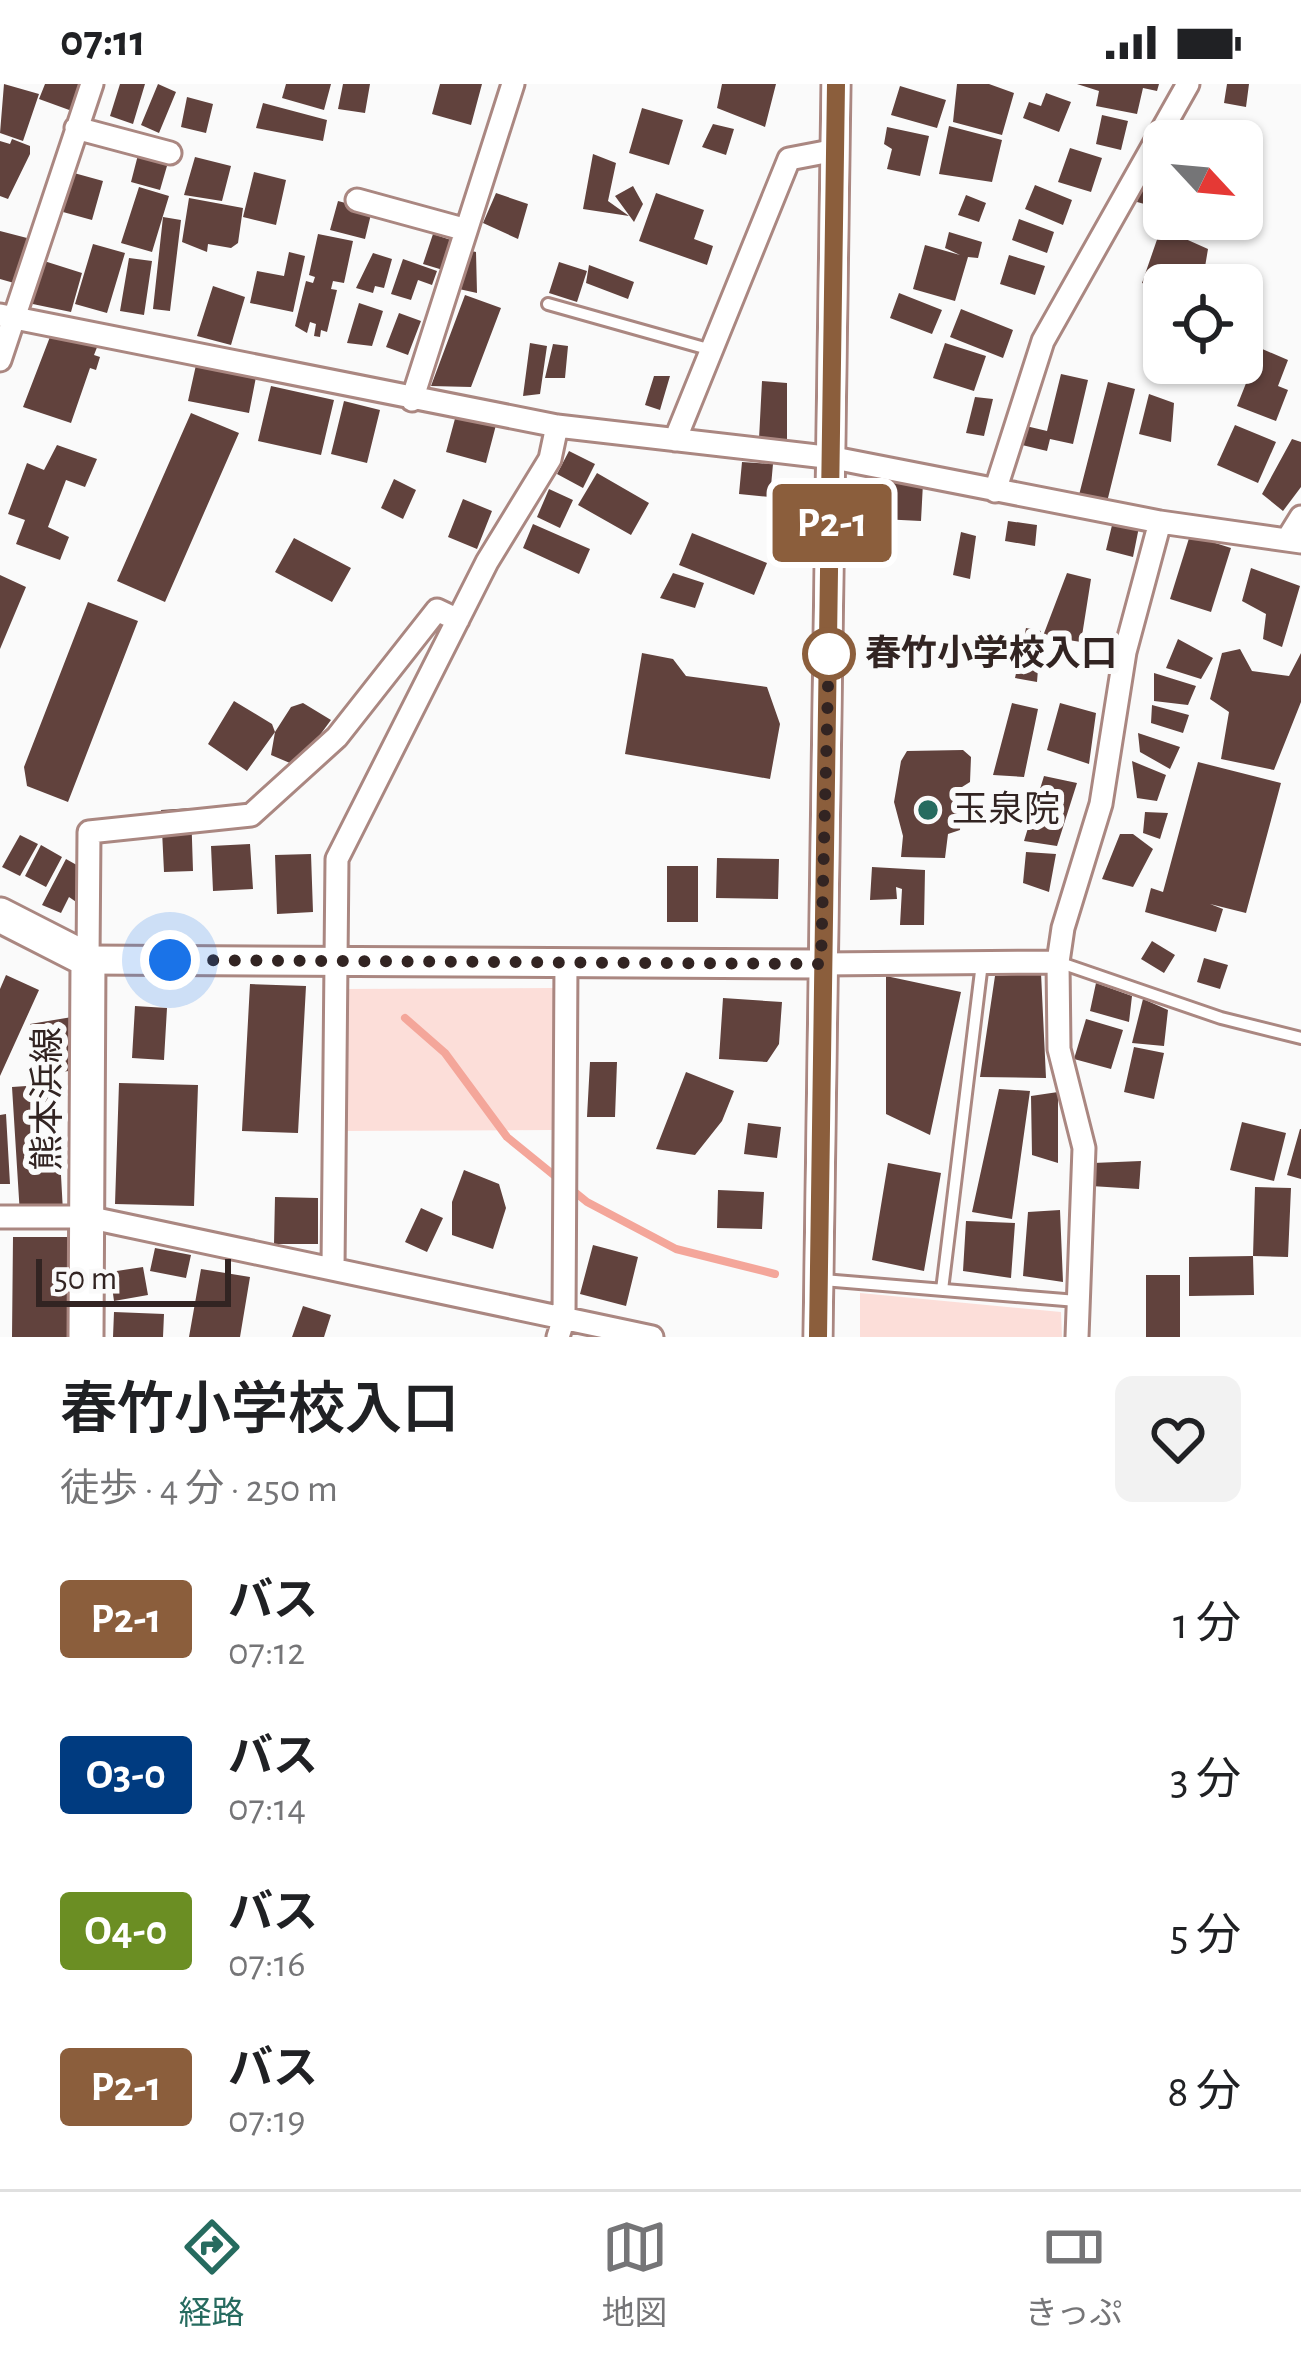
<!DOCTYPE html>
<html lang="ja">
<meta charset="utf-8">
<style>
body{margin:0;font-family:"Alegreya Sans","Noto Sans JP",sans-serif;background:#f2f2f2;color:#202124;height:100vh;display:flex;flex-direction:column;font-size:45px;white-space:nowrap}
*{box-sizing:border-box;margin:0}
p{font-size:39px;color:#757577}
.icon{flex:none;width:66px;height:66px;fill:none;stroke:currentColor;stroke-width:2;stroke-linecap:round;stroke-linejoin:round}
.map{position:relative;height:1253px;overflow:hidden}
.drawer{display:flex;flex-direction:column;background:#fff;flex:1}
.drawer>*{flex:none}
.badge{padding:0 24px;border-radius:9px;font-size:42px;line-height:78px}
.needle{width:78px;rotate:116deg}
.tools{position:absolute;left:1143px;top:36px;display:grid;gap:24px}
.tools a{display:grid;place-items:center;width:120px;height:120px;border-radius:18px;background:#fff;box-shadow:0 3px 9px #0004;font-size:60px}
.scale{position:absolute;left:36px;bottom:30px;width:195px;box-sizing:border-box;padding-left:12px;border:6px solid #322422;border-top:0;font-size:33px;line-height:42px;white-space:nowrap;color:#322422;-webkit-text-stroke:9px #fafafa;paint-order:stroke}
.you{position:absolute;width:60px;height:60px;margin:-30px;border:9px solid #fff;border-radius:50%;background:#1a73e8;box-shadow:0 0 0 18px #1a73e833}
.map>.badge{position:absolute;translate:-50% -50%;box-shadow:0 0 0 6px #fff}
.round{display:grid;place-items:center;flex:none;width:126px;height:126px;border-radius:18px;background:#f2f2f2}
.overview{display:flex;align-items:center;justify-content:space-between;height:204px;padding:0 60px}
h1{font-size:57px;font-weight:600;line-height:90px}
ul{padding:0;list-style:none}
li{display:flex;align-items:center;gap:36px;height:156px;padding:0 60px}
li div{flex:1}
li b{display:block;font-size:45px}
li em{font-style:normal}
li .badge{min-width:132px;font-weight:700;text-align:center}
.status{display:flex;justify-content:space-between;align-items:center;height:84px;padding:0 60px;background:#fff;direction:ltr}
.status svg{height:33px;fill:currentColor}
.tabs{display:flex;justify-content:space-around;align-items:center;height:168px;border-top:3px solid #e0e0e0;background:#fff;font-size:33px;color:#757577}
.tabs a{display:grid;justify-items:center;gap:6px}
.tabs .selected{color:#266b5f}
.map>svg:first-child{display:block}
.green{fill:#fcded9}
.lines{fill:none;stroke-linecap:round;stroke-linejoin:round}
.stream{stroke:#f4a69a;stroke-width:8}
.building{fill:#61423d}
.service-casing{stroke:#aa8781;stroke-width:16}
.minor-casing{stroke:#aa8781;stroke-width:27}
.tertiary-casing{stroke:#aa8781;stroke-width:33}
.secondary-casing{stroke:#aa8781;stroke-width:39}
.service{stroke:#fff;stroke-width:10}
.minor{stroke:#fff;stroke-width:21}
.tertiary{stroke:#fff;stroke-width:27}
.secondary{stroke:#fff;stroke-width:33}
.line-casing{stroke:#fff;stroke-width:27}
.line{stroke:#8b5e3c;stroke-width:18}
.walk{stroke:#322422;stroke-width:12;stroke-dasharray:0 21.6}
.stop-dot{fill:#fff;stroke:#8b5e3c;stroke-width:6}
.poi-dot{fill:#266b5f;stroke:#fafafa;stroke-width:4.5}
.labels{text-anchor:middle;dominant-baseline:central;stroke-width:12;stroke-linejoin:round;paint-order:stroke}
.stop-label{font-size:36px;font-weight:bold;fill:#322422;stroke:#fafafa;text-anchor:start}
.poi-label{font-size:36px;fill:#322422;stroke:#fafafa;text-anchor:start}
.street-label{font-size:36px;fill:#322422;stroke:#fafafa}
</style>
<div class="status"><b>07:11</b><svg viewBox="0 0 49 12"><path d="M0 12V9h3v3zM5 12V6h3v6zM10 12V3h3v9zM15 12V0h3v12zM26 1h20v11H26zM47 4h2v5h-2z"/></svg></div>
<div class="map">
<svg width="1301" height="1253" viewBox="0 0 1301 1253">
<rect width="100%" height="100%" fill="#fafafa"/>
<path class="green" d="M553,904V1046L341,1047V905Z
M860,1209L1061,1228L1062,1253H860Z"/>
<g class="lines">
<path class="stream" d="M405,934L445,969L507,1053L587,1118L676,1165L775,1190"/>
</g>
<path class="building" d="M4,0L39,10L23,57L0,49Z
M45,0H81L72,27L39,15Z
M120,0H145L133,40L110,32Z
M158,0L176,8L159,49L141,41Z
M286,0H331L324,26L282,14Z
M343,0H370L365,29L338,25Z
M440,0H482L471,41L432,30Z
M722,0H776L765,43L717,24Z
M957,0H989L1014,9L1002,51L953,38Z
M1077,0H1159L1157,7L1143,4L1137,30L1096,22L1099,7Z
M1227,0H1249L1246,23L1224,19Z
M900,2L946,16L937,44L891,31Z
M1046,9L1071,18L1059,48L1023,34L1029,18L1041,22Z
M187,13L213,20L206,49L181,43Z
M263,19L327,36L323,57L256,44Z
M642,24L683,36L669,81L629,69Z
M1102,31L1128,37L1121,66L1096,60Z
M713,40L734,45L726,71L702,63Z
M949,42L1002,56L992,98L939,90Z
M887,43L929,52L920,92L887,85L892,65L884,60Z
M12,55L30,62V70L8,115L0,112V57L10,60Z
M1070,64L1102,74L1091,108L1058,98Z
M139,67L169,75L160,106L131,98Z
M593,70L616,79L608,117L629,132L583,125Z
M195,73L231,82L222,117L184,111Z
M254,88L286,96L276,141L243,133Z
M74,89L103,97L92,136L63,128Z
M1144,94L1164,99L1163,125L1137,118Z
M1035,101L1072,116L1063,141L1025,125Z
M633,102L643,120L634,138L615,112Z
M139,103L169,112L152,168L121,159Z
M496,109L528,120L518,155L483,139Z
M656,109L704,126L694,155L713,162L707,181L639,157Z
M966,111L986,119L979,138L958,131Z
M189,114L243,124L238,159L231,164L208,160L207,168L182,158Z
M338,117L372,126L365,155L330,146Z
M163,133L181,136L170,227L153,225Z
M1019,135L1054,148L1047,169L1012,156Z
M1161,144L1208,165L1205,183L1189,180L1181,201H1164V206L1142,199Z
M0,147L27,154L14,199L0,195Z
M949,148L982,158L978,174L968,173L955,217L913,205L925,161L960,171L945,164Z
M318,150L353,157L344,199L333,197L331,205L337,206L327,248L321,246L320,253L314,252L316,240L310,238L307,249L295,242L306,197L313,199L315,193L309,191Z
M433,150L454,157L443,186L423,180Z
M93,160L125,169L107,229L75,220Z
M467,166L476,168L477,209L459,205Z
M289,168L305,172L293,228L250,219L257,187L284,192Z
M373,169L392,175L384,204L375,202L373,209L356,204Z
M1009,171L1045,182L1035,211L1000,200Z
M129,174L152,177L144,231L120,227Z
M403,175L437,187L432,201L418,196L411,216L391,210Z
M41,176L82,189L71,228L28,219Z
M559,178L587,187L577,218L549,209Z
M589,181L634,198L628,215L586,199Z
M213,202L245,213L231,261L197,252Z
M899,209L942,226L932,250L890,234Z
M465,211L501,224L471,303L431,302Z
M359,219L383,227L372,262L347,259Z
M961,225L1013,246L1003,274L950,253Z
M399,229L421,237L408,271L386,263Z
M58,232L103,248L94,271L100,273L96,286L90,284L71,339L23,323Z
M530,259L547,262L540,310L523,312Z
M945,259L986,272L974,307L933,294Z
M553,260L568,262L565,294H545Z
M1260,264L1288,276L1278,302L1288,306L1276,337L1237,322Z
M196,281L256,293L249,329L188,317Z
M1061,290L1088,296L1073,360L1050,355L1047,367L1022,361L1026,342L1047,347Z
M654,292H670L660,326L645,321Z
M762,297L787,299V356L759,355Z
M1108,298L1135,305L1107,418L1079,411Z
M271,302L334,316L321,371L258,357Z
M1149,310L1174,319L1171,358L1139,350Z
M975,313L993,315L984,352L966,349Z
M344,317L380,326L367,379L331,370Z
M191,329L239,349L165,518L117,497Z
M456,331L496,341L486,379L446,368Z
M1235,341L1276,358L1258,399L1217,381Z
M1292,355L1301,358V403L1283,427L1262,410Z
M57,361L97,375L85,403L66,396L48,443L69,453L60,476L16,460L25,436L8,430L27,379L44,386Z
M569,367L595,380L583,404L557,390Z
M742,378L773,380L770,413L739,410Z
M597,389L649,419L631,451L578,421Z
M878,389L923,399L921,437L881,435Z
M394,395L416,406L403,435L381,424Z
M549,405L573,416L560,444L537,433Z
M463,415L492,427L477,465L448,453Z
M1114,433L1140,438L1133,473L1106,466Z
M1008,437L1037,441L1035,462L1005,457Z
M533,440L590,465L579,490L523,464Z
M961,448L976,452L970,495L953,491Z
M692,449L767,479L754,511L679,481Z
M1190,451L1231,464L1211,528L1170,515Z
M294,454L351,484L332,518L275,488Z
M1251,484L1300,502L1282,563L1263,555L1266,530L1242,517Z
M673,489L704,499L695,524L660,514Z
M1067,489L1091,495L1081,558L1043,552Z
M0,491L26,503L0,565Z
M88,518L138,537L68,718L27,702L24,683Z
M1026,544L1041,547L1037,598L1015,594Z
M1178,555L1213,574L1201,595L1166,584Z
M1240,565L1252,587L1289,592L1301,569V618L1274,686L1221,675L1229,628L1210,615L1222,569Z
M642,569L673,575L686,592L767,603L780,640L770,695L625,670Z
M1154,589L1196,602L1188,621L1154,617Z
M234,617L272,640L275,648L291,623L303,619L331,636L297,682L271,671L275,648L247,687L208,660Z
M1012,619L1038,625L1024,693L993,691Z
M1060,619L1096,629L1089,680L1047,666Z
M1152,621L1189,631L1183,649L1151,639Z
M1138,649L1180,663L1170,685L1140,668Z
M963,666L971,673L970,698L962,703L960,746L948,750L945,774L901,773L903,752L894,718L901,677L907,667Z
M1132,677L1166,691L1157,717L1137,714Z
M1198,678L1281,699L1246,829L1210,820L1223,825L1216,848L1145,828L1151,804L1163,808Z
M1044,692L1077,699L1057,762L1024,757Z
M191,724L193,787L164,788L161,726Z
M1145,728L1168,729L1160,755L1143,749Z
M1120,750H1133L1153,765L1133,803L1102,795Z
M20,751L38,760L20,792L2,783Z
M250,760L253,805L213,807L211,762Z
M41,761L62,773L46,803L25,792Z
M1026,768L1056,770L1049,808L1023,799Z
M311,770L313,828L277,830L275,771Z
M717,774L779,775L778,815L716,814Z
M66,775L82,784V822L69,813L61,829L42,821Z
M667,782H698V838H667Z
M872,783L925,786L924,841H900L902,805L896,803L897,815L870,816Z
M1152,857L1175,871L1164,889L1141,875Z
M1204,874L1228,881L1220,905L1197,898Z
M1041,889L1046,994L980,993L995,892Z
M6,891L39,906L0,992V905Z
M886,892L961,908L930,1051L886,1030Z
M1096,899L1132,912L1129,938L1090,927Z
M250,900L306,902L298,1049L242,1047Z
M723,914L782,918L779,960L767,978L719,975Z
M1143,915L1168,926L1164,962L1132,959Z
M135,922L167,924L164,976L132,974Z
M72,933L80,985L39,992L30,940Z
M1086,935L1123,946L1111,985L1074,975Z
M1134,963L1164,969L1154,1015L1124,1008Z
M590,978H617L615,1033H587Z
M686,988L734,1007L722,1037L695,1071L656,1065Z
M119,999L198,1001L194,1122L115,1120Z
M56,1000L63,1128L20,1131L12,1003Z
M999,1005L1030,1007L1012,1135L972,1128Z
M1058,1008V1079L1032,1071L1031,1012Z
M6,1030L10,1100H0V1031Z
M1242,1038L1286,1049L1274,1097L1230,1086Z
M748,1039L781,1043L777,1074L744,1070Z
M1300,1045H1301V1095L1287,1091Z
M1141,1077L1139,1105L1091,1102L1093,1079Z
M888,1079L941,1089L924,1187L872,1176Z
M464,1086L499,1100L506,1124L493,1165L452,1151V1118Z
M1255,1103L1291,1104L1288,1173L1253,1172Z
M718,1106L764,1108L762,1145L717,1144Z
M275,1113L318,1114V1160H274Z
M421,1124L443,1134L427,1168L405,1158Z
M1060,1126L1063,1198L1023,1192L1028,1128Z
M966,1137L1015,1139L1011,1194L963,1187Z
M13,1153H70L68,1253H12Z
M593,1161L638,1173L626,1222L580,1210Z
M155,1164L191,1171L186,1194L150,1187Z
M1253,1172L1254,1211L1189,1212V1173Z
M143,1183L148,1211L114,1217L110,1188Z
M201,1185L250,1193L240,1253H189Z
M1146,1191H1180V1253H1146Z
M303,1222L331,1231L324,1253H292Z
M114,1228L164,1230L163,1253H113Z"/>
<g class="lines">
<g class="service-casing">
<path id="service" d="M548,220L708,265
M1058,878L1221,934L1301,954
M823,1196L1077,1217
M942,1206L982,879"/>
</g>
<g class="minor-casing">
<path id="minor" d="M76,44L170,69
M357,116L463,145
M0,231L557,342L834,374L1160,438L1301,458
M0,276L92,0
M412,316L513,0
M675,356L789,75L836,66
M995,407L1043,257L1188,0
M1288,454L1301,433
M88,876L89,748L251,731L337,653L437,526L458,536
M821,880L1058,878
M0,1133H87L652,1253
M333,1184L337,775L487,478L550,375L557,342
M558,1253L564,1234L566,878
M1077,1253L1084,1064L1059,965L1058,878L1063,844L1101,720L1125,568L1160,438"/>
</g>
<g class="tertiary-casing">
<path id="tertiary" d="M88,876L821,880
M818,1253L836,0"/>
</g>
<g class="secondary-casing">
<path id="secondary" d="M0,831L88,876L86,1253"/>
</g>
<use href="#service" class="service"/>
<use href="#minor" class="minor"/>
<use href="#tertiary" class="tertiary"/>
<use href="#secondary" class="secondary"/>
</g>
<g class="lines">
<g class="line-casing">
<path id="line" d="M818,1253L836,0"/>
</g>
<use href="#line" class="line"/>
<path class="walk" d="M170,876L821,880L829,562V570"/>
</g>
<circle class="stop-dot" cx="829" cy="570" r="24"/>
<circle class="poi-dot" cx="928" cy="726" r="12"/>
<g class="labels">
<g class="stop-label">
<text x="865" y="570">春竹小学校入口</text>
</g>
<g class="poi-label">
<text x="952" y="726">玉泉院</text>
</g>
<g class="street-label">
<text transform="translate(48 1015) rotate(-90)">熊本浜線</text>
</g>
</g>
</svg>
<div class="tools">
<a><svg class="needle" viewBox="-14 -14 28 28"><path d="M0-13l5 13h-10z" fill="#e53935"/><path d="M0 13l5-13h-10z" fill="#757577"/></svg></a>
<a><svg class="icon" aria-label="locate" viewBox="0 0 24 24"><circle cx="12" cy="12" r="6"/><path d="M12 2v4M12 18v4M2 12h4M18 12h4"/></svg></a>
</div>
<div class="scale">50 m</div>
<div class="you" style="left:170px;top:876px"></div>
<b class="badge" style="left:832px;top:439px;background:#8b5e3c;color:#fff">P2-1</b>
</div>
<section class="drawer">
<div class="overview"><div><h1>春竹小学校入口</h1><p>徒歩 · 4 分 · 250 m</p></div><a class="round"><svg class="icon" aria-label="heart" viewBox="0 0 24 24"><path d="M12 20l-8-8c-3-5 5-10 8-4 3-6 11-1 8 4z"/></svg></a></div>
<ul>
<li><span class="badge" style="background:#8b5e3c;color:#fff">P2-1</span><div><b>バス</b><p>07:12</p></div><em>1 分</em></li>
<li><span class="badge" style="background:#003b80;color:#fff">O3-0</span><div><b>バス</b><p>07:14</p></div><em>3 分</em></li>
<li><span class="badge" style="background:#6b8e23;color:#fff">O4-0</span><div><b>バス</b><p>07:16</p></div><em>5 分</em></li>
<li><span class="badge" style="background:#8b5e3c;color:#fff">P2-1</span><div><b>バス</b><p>07:19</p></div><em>8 分</em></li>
</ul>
</section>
<nav class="tabs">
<a class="selected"><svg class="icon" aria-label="directions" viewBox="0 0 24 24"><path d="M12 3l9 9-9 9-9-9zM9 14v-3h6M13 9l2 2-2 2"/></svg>経路</a>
<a><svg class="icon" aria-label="map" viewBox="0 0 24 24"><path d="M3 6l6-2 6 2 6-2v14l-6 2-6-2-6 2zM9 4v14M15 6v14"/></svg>地図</a>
<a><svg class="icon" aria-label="tickets" viewBox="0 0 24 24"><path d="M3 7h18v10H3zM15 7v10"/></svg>きっぷ</a>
</nav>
